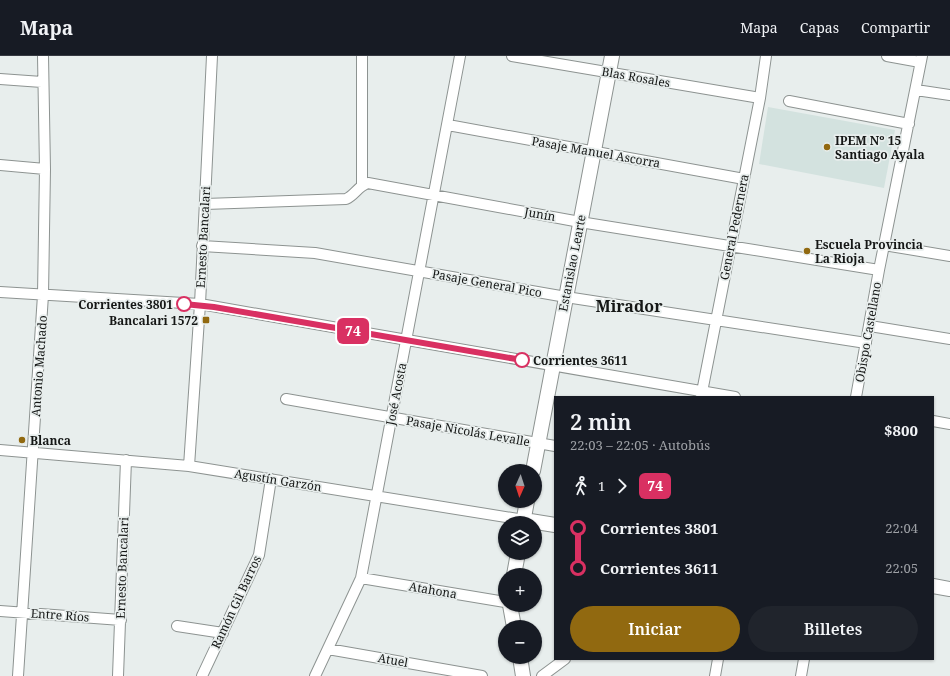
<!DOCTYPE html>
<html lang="es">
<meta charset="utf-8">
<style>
body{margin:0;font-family:"Noto Serif",serif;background:#20242c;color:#f1f3f6;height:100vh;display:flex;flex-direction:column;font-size:15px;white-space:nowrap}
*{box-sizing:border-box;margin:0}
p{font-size:13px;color:#9ea1a6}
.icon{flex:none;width:22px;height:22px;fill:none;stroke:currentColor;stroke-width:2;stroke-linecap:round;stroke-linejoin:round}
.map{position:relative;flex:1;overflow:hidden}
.drawer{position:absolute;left:554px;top:340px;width:380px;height:264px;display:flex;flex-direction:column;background:#171b24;border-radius:0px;box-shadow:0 1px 3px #0004}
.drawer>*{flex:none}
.badge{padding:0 8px;border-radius:6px;font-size:14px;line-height:26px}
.needle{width:26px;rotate:183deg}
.buttons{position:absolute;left:498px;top:408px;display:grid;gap:8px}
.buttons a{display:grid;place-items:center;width:44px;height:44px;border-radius:50%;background:#171b24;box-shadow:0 1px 3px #0004;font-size:20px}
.map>.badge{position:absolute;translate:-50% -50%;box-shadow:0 0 0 2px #fff}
.legs{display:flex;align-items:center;gap:6px;height:44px;padding:0 16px;font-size:13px}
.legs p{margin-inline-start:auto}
.headline{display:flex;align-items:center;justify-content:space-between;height:68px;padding:0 16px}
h1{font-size:22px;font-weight:600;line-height:30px}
.button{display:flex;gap:8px;margin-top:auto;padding:8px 16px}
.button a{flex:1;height:46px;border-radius:24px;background:#916910;color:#fff;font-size:16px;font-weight:600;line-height:46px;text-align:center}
.button a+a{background:#20242c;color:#f1f3f6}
ul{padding:0 16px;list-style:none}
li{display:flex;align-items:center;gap:14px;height:40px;font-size:15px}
li i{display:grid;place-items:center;width:6px;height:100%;margin:0 5px;background:currentColor}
li i::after{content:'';width:10px;height:10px;margin:-5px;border:3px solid;border-radius:50%;background:#171b24}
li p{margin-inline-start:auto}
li:first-child i{background:linear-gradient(#0000 50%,currentColor 0)}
li:last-child i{background:linear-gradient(currentColor 50%,#0000 0)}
header{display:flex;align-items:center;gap:24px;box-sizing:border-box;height:56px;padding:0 20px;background:#171b24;border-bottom:1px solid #363941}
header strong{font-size:19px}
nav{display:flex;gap:22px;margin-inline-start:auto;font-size:14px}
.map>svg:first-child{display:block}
.built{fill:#d3e2df}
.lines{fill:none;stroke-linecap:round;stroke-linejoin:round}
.street-casing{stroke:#8d9391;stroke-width:12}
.secondary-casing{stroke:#8d9391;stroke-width:16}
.street{stroke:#fff;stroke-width:10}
.secondary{stroke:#fff;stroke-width:14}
.line-1-casing{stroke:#fff;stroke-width:9}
.line-1{stroke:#d93062;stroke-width:6}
.poi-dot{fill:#916910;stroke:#e8eeed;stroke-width:1.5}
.stop-1-dot{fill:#fff;stroke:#d93062;stroke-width:2}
.labels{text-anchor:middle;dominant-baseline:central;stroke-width:3.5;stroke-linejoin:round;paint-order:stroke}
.street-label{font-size:12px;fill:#151716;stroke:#e8eeed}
.poi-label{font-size:12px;font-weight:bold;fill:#151716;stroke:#e8eeed;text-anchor:start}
.stop-label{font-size:12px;font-weight:bold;fill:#151716;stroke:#e8eeed;text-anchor:end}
.district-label{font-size:16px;font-weight:bold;fill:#151716;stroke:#e8eeed}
</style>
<header>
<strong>Mapa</strong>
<nav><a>Mapa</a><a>Capas</a><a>Compartir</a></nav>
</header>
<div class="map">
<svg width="950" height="620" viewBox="0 0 950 620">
<rect width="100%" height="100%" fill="#e8eeed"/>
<path class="built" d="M768,51L895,74L884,132L759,108Z"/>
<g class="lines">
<g class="street-casing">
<path id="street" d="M512,0L760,42
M887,0L920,6
M0,23L42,26
M916,34L950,39
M789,45L909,68
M448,69L744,123
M0,109L45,113
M362,129V0
M205,148L346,143C355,139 358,130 368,127L580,166L879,214
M884,189L950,200
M202,190L315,197L566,241L866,287
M0,236L200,248L735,341
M870,270L950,283
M701,341L760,42L766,0
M856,341L879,214L922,0
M286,343L555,390
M933,365L950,368
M0,394L189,410L524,464
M189,410L200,248L212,0
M361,522L505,546
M0,555L121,564
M177,570L223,577
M328,593L482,620
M18,620L43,239L45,113L43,0
M118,620L126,404
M202,620L259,499L271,423
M315,620L361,522L460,0
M542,620L565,603
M715,620L718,603
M801,620L804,603"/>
</g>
<g class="secondary-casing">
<path id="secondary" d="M533,415L612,0
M524,464L555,469
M523,467L527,445
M514,519L518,497
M933,530L950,533
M510,549L514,571
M520,601L523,620"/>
</g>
<use href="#street" class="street"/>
<use href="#secondary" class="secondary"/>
</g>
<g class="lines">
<g class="line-1-casing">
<path id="line-1" d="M184,248L214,251L522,304"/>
</g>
<use href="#line-1" class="line-1"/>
</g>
<g class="poi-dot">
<circle cx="827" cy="91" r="4"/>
<circle cx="807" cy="195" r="4"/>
<rect x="202" y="260" width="8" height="8" rx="2"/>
<circle cx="22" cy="384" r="4"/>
</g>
<g class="stop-1-dot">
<circle cx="184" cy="248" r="7"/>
<circle cx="522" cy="304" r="7"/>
</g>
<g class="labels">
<g class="street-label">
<text transform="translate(636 21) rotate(10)">Blas Rosales</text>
<text transform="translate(596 96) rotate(10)">Pasaje Manuel Ascorra</text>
<text transform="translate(540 158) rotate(10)">Junín</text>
<text transform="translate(734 171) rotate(-79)">General Pedernera</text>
<text transform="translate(203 181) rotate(-87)">Ernesto Bancalari</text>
<text transform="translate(572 207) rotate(-79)">Estanislao Learte</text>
<text transform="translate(487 227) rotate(10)">Pasaje General Pico</text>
<text transform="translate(868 276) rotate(-80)">Obispo Castellano</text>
<text transform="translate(39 310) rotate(-86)">Antonio Machado</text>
<text transform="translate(396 338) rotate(-79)">José Acosta</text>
<text transform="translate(468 375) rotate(10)">Pasaje Nicolás Levalle</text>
<text transform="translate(278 424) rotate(9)">Agustín Garzón</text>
<text transform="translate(122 512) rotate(-88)">Ernesto Bancalari</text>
<text transform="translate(433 534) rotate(10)">Atahona</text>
<text transform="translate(236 546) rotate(-65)">Ramón Gil Barros</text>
<text transform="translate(60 559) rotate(4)">Entre Ríos</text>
<text transform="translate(393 604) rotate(10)">Atuel</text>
</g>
<g class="poi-label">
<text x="835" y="84">IPEM Nº 15<tspan x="835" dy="14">Santiago Ayala</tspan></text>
<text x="815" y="188">Escuela Provincia<tspan x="815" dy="14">La Rioja</tspan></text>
<text x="198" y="264" text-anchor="end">Bancalari 1572</text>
<text x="30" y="384">Blanca</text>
</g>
<g class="stop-label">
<text x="173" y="248">Corrientes 3801</text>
<text x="533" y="304" text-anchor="start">Corrientes 3611</text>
</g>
<g class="district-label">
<text x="629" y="250">Mirador</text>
</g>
</g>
</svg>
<div class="buttons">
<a><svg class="needle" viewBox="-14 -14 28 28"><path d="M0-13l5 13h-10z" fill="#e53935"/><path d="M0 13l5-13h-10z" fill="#9ea1a6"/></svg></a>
<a><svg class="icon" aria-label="layers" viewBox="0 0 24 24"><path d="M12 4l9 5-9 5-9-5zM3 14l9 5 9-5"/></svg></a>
<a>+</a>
<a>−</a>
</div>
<b class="badge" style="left:353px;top:275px;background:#d93062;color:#fff">74</b>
<section class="drawer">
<div class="headline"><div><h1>2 min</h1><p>22:03 – 22:05 · Autobús</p></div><b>$800</b></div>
<div class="legs"><svg class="icon" aria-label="walk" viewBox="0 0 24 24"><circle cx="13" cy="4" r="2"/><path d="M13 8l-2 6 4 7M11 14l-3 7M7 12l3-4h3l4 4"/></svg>1<svg class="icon" aria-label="forward" viewBox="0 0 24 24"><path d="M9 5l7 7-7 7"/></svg><b class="badge" style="background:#d93062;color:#fff">74</b></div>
<ul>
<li><i style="color:#d93062"></i><b>Corrientes 3801</b><p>22:04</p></li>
<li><i style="color:#d93062"></i><b>Corrientes 3611</b><p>22:05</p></li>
</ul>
<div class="button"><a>Iniciar</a><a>Billetes</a></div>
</section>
</div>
